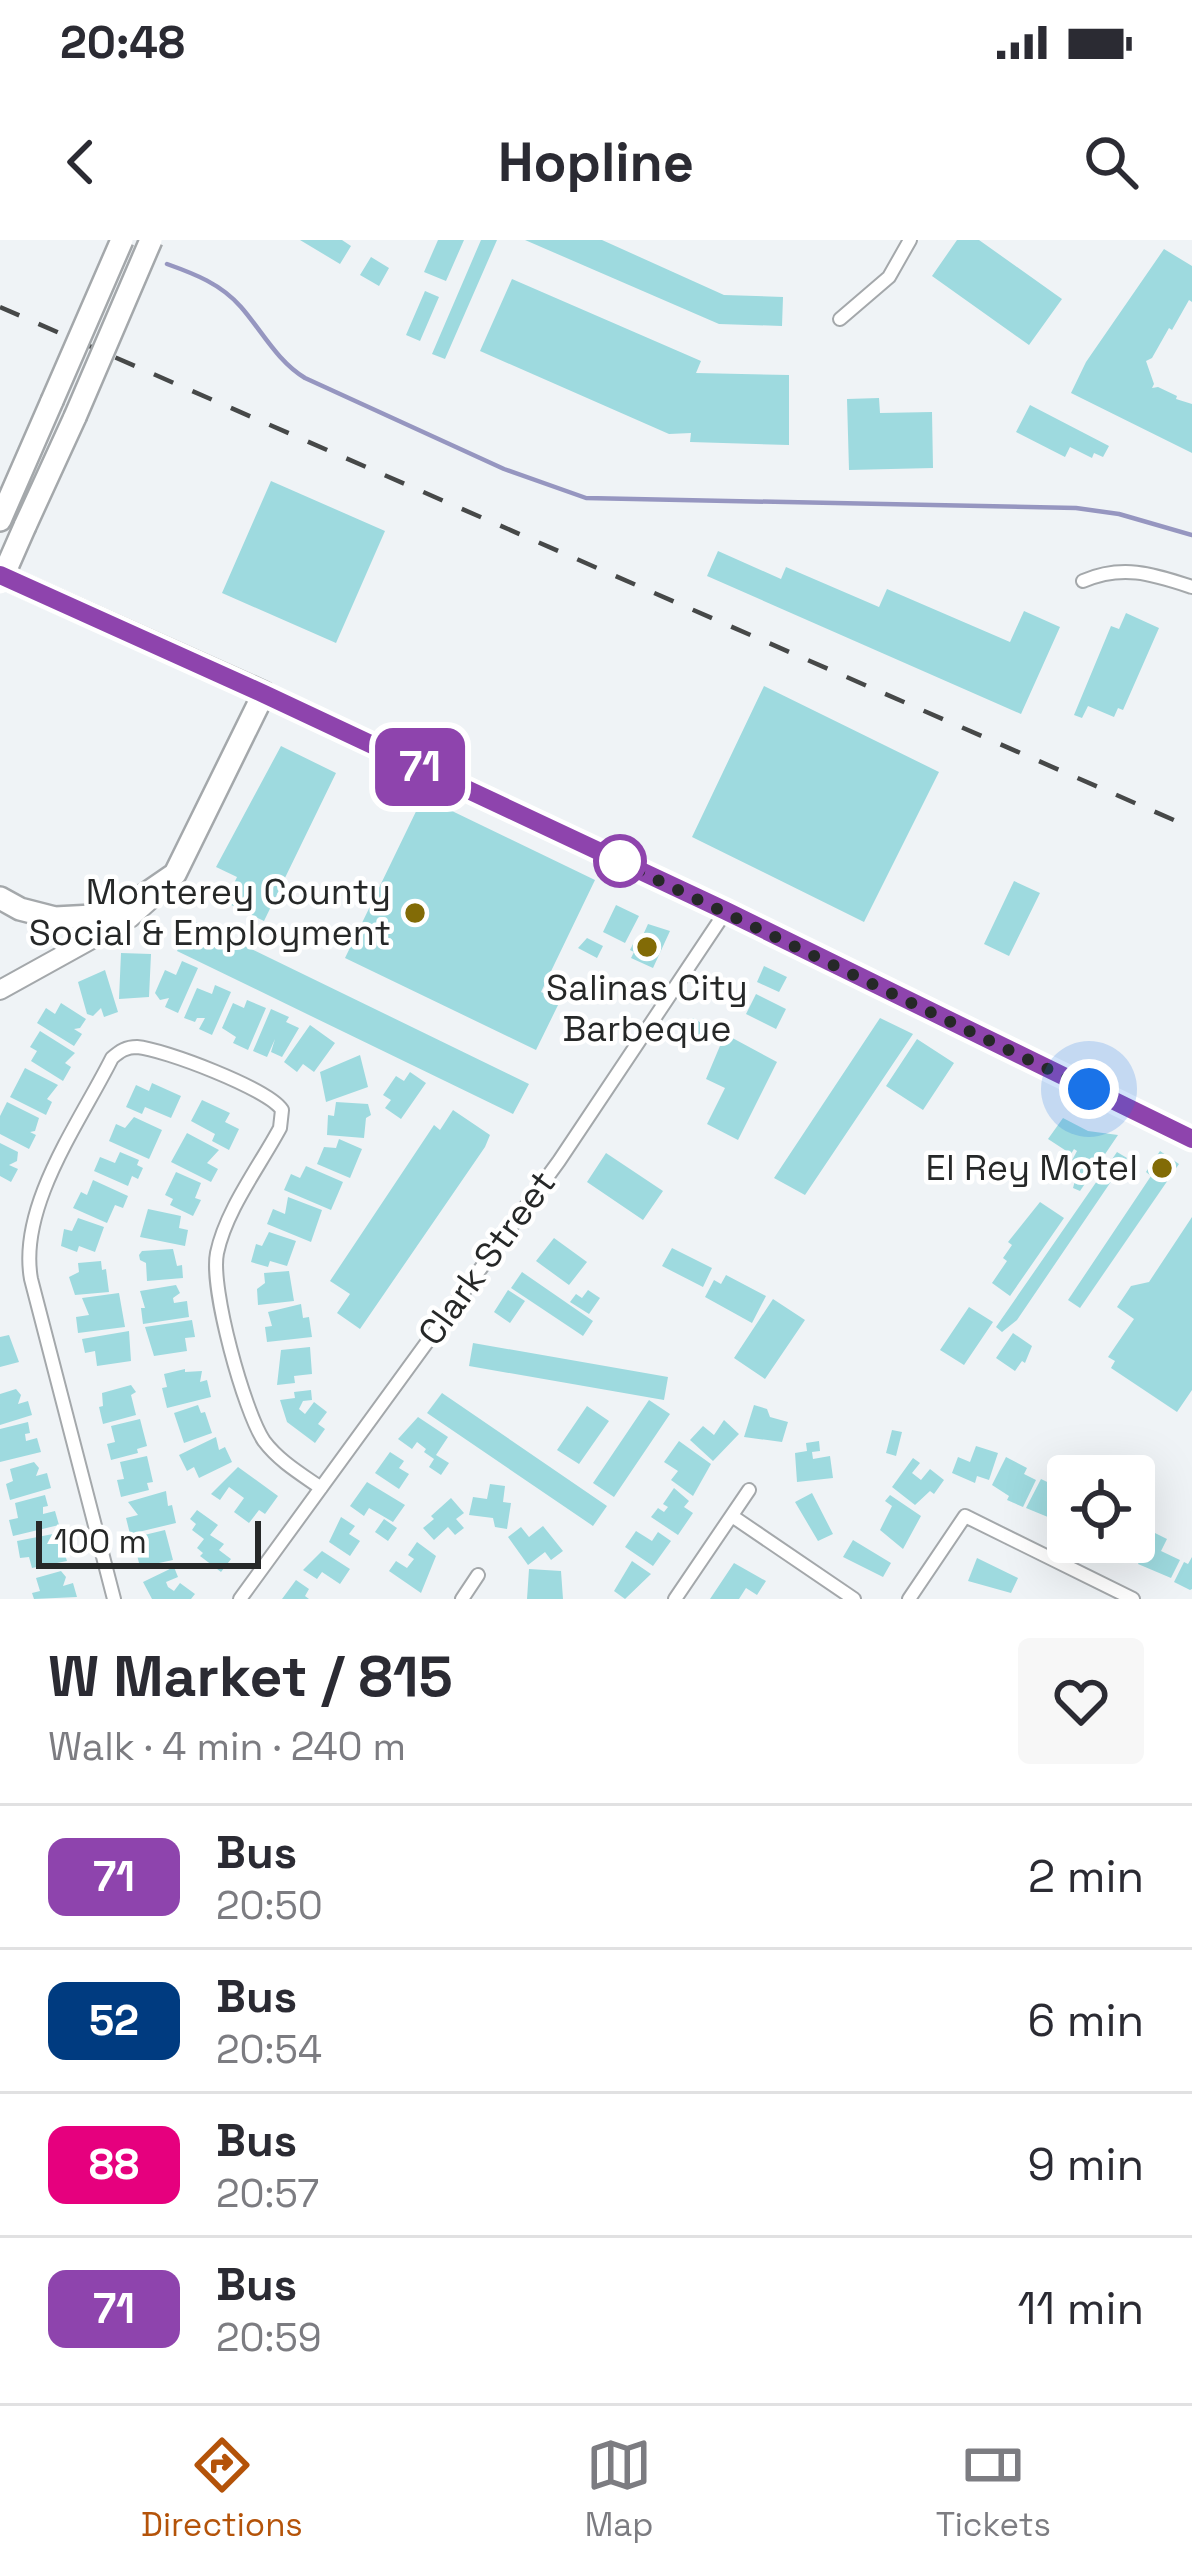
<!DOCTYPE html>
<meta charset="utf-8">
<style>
body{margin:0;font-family:"Space Grotesk",sans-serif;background:#f7f7f7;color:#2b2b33;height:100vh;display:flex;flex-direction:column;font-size:45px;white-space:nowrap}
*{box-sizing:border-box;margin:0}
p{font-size:39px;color:#7c7c81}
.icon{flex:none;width:66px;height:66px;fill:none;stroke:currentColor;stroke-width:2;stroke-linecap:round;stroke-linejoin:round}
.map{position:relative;height:1359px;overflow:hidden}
.details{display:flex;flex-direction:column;background:#fff;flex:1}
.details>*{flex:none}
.badge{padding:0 24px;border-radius:18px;font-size:42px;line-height:78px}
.controls{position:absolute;left:1047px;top:1215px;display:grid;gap:24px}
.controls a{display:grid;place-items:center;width:108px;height:108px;border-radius:12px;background:#fff;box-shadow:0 12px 48px #0002;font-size:60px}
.scale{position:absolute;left:36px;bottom:30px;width:225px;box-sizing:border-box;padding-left:12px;border:6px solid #262828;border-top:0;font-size:33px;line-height:42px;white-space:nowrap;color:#262828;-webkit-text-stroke:9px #fff;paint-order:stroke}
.you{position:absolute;width:60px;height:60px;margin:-30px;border:9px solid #fff;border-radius:50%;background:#1a73e8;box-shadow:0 0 0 18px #1a73e833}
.map>.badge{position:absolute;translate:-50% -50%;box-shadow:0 0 0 6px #fff}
.round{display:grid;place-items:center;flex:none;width:126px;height:126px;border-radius:12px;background:#f7f7f7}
.head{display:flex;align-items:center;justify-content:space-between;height:204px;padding:0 48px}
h1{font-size:57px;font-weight:800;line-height:90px}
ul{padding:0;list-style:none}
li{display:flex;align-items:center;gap:36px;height:144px;padding:0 48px;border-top:3px solid #e1e1e2}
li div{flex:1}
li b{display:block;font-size:45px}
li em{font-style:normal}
li .badge{min-width:132px;font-weight:700;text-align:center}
.status{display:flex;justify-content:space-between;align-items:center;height:84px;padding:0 60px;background:#fff;direction:ltr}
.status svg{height:33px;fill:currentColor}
header{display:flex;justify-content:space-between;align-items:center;height:156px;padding:0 48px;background:#fff;font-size:54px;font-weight:800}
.tabs{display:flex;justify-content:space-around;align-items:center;height:168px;border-top:3px solid #e1e1e2;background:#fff;font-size:33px;color:#7c7c81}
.tabs a{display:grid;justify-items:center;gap:6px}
.tabs .on{color:#b45309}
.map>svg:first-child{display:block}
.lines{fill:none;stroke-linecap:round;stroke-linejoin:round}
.stream{stroke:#9696c0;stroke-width:4.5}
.building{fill:#9edadf}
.minor-casing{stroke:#a4a8ab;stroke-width:16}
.primary-casing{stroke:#a4a8ab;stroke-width:22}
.trunk-casing{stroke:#a4a8ab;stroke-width:26}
.minor{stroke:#fff;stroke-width:12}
.primary{stroke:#fff;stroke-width:18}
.trunk{stroke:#fff;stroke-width:21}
.rail{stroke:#464848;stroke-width:4.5;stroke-dasharray:21 21;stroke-linecap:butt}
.trunk-bridge-casing{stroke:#a4a8ab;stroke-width:26;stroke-linecap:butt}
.trunk-bridge{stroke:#fff;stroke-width:21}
.line-casing{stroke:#fff;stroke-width:27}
.line{stroke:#8e44ad;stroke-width:18}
.walk{stroke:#262828;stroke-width:12;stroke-dasharray:0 21.6}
.stop-dot{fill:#fff;stroke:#8e44ad;stroke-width:6}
.poi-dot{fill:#826b06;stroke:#fff;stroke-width:4.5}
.labels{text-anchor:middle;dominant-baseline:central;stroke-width:9;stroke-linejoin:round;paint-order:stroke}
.poi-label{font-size:36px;fill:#262828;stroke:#fff;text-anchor:end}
.street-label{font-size:36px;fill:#262828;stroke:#fff}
</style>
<div class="status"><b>20:48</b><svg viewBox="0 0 49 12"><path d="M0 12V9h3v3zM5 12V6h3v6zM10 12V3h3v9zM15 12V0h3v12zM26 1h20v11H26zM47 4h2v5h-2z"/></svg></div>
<header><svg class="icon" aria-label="back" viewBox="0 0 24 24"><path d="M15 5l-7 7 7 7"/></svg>Hopline<svg class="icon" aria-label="search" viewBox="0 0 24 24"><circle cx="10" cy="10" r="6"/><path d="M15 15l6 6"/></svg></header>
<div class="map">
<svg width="1192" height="1359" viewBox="0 0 1192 1359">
<rect width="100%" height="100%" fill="#eff3f6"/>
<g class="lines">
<path class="stream" d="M167,24C195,34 221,44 241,67C262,91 277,121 305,138L504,229L586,258L1076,268L1119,274L1192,295"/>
</g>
<path class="building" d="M300,0H342L351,6L340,24Z
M438,0H464L446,41L424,32Z
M481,0H497L445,119L432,114Z
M525,0H602L724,55L783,57L782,86L719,84Z
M957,0H979L1062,59L1029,105L932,36Z
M1164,9L1192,26V62L1189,60L1172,90L1169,88L1152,118L1146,121L1154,144L1152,148L1158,147L1177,156L1176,159L1192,164V213L1071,153L1086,122Z
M371,17L389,28L379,46L360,35Z
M512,39L701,121L696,133L789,135V205L690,202L691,193L669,194L480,111Z
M425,51L439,57L420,101L406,95Z
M879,158L880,173L932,172L933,228L849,230L847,159Z
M1030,165L1109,206L1103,217L1094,213L1092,218L1070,207L1065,217L1016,192Z
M271,241L385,291L336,403L222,353Z
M718,311L781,339L786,327L879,367L887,349L1010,402L1024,371L1060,387L1021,474L707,336Z
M1126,373L1159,388L1123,470L1118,468L1114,477L1088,466L1082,478L1074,475L1111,386L1119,389Z
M764,446L939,532L864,682L692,597Z
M281,506L336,533L264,681L225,662L237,637L216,627Z
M423,557L595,640L541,752L560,761L536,810L345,718Z
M1014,641L1040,653L1009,716L984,704Z
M616,665L639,676L625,703L603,692Z
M192,680L529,844L513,874L177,711Z
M648,684L670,691L653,728L631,718L634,712L630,710L634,702L639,704Z
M587,698L603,706L597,718L578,708Z
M121,713L151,714L149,757L119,759Z
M182,721L198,728L178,773L165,767L169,758L160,760L155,753L165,730L176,735Z
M764,726L787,737L779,752L757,742Z
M105,730L118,772L104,777L101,768L93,776L87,774L78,742Z
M215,745L231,752L212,795L199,789L205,778H197L195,782L184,778L197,748L212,754Z
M756,754L786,769L776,789L746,774Z
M247,760L266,768L248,810L233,803L236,797L222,788L233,763L244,768Z
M61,763L86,779L80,788L74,789L82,794L74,806L37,783L46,768L55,774Z
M271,769L289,777L286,782L299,788L282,817L271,812L275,799L267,817L253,811Z
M693,778L706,786L695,804L681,795Z
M880,778L913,794L805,955L774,938Z
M310,785L335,803L314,832L303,824L297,832L284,822Z
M40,791L75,813L65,823L71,827L63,841L31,821L37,811L30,807Z
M725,794L777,822L738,900L707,884L725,848L706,839Z
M917,799L954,823L923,870L886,846Z
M360,815L368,847L326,862L320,832Z
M25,828L58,845L47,859L52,862L46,875L10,857Z
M410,832L426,843L401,879L385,868L391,860L383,855L396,836L404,841Z
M152,843L181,856L171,878L145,867L142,874L126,867L136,845L149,851Z
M202,860L230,873L225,882L239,889L229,910L212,901L215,894L191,881Z
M7,862L39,878L35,891L30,892L36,895L29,909L0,894V876Z
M336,862L368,864L371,875L366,878L364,898L327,895L328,875L334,876Z
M453,870L490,895L485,907L360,1089L337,1073L350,1054L330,1041L434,885L440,890Z
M134,877L162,890L149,919L109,901L116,884L125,888Z
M1063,878L1088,891L1118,895L1080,951L1073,948L1078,929L1070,924L1077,911L1074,909L1071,914L1048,899Z
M187,893L219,910L207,923L218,929L211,942L171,922Z
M339,899L362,909L350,938L317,924L324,907L336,908Z
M0,903L18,912L17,921L9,925L18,929L11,942L0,936Z
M1160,911L1179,924L1080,1068L1068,1060L1151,936L1146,932Z
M120,912L139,920L137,925L143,928L138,939L132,936L128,946L94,931L100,917L115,923Z
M1117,912L1127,918L1017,1080L1002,1092L996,1087Z
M606,913L663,951L643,980L587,942Z
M306,926L343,942L331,970L284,950L291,934L300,938Z
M176,932L201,943L195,958L201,960L193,976L170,965L173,959L165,955Z
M93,940L128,956L123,968L115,965L107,983L73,968L81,952L87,955Z
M288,957L322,970L311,1002L267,984L273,969L285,974Z
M1040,962L1064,978L1010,1056L992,1043L1007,1021L1003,1018L1012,1005L1008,1002Z
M148,969L181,976L179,988L188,990L185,1006L140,997Z
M1192,977V1150L1177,1172L1111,1128L1115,1121L1108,1117L1134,1079L1117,1067L1131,1046L1149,1042Z
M78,978L104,987L95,1012L79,1006L77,1012L61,1006L64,989L72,991Z
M269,992L296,1001L287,1026L270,1021L268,1027L251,1022L256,1004L262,1006Z
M554,998L587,1022L569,1045L536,1021Z
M672,1008L712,1028L703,1047L662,1026Z
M173,1009L177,1026L182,1025L183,1038L147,1041L146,1023L140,1020L139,1015L142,1011Z
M101,1021L102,1030L106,1029L109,1052L75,1055L69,1037L79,1032L78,1023Z
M289,1031L294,1061L258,1065L257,1049L265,1043L264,1033Z
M522,1032L593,1081L583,1096L511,1048Z
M726,1035L766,1056L752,1083L705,1057L714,1040L721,1044Z
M176,1045L180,1053L173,1058L174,1063L187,1061L189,1077L143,1084L141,1068H145L140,1051Z
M508,1050L525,1061L510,1083L494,1072Z
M588,1050L600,1058L589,1074L570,1062L576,1054L582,1058Z
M119,1053L125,1087L78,1093L76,1077L89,1075L82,1058Z
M773,1059L805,1080L765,1139L734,1118Z
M301,1064L303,1078L309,1077L312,1097L267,1102L265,1087L272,1086L268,1072Z
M969,1067L993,1082L964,1125L940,1110Z
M192,1080L195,1097L185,1098L187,1111L154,1116L145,1087Z
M129,1091L131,1121L97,1126L95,1111L85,1113L82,1099Z
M1013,1093L1032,1106L1025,1123L1022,1121L1015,1131L996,1118Z
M9,1095L19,1122L0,1127V1097Z
M473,1103L668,1137L664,1160L469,1126Z
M310,1107L312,1134L294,1136L295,1143L277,1145L281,1110Z
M185,1129V1132L202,1131L200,1142L207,1140L211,1157L167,1168L162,1148L167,1147L164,1134Z
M131,1145L136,1152L131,1155L136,1175L103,1184L99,1167L103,1166L102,1153Z
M16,1149L21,1155L18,1164L28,1161L32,1175L0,1185V1154Z
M311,1150L312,1160L303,1161L299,1169L305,1174L314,1162L327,1172L318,1184L325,1189L315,1203L287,1182L280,1160L295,1158L294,1152Z
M442,1153L607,1266L593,1286L427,1173Z
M649,1160L670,1174L614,1257L593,1243Z
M198,1165L201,1173L205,1172L212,1193L184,1203L174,1173Z
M754,1165L767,1169L770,1177L788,1182L782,1202L744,1197Z
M587,1166L609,1181L579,1224L557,1210Z
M418,1177L448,1197L436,1215L449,1223L441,1235L429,1227L434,1219L424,1212L426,1209L417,1202L412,1209L398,1199Z
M140,1179L147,1206L137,1209L138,1213L111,1220L107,1204L115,1202L111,1186Z
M724,1180L739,1194L713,1221L690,1200L703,1186L714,1195Z
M28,1182L30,1193L25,1194L26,1201L37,1198L41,1212L0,1222V1189Z
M892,1190L902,1192L896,1216L886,1213Z
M216,1197L219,1210L225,1207L232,1222L199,1238L194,1227L187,1231L179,1215Z
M679,1201L711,1224L693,1256L671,1240L678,1231L664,1222Z
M819,1201L820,1211L812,1212L813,1219L830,1216L833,1238L797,1242L795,1213L807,1211L806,1203Z
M976,1206L998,1213L989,1240L977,1236L975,1243L952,1233L958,1217L970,1222Z
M390,1212L404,1221L399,1228L409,1234L399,1249L375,1233Z
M147,1216L153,1242L147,1243L149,1250L121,1257L117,1240L124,1239L120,1222Z
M1006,1217L1027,1228L1024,1234L1036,1240L1023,1267L1007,1260L1009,1256L992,1245Z
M913,1218L920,1223L912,1233L921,1240L930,1229L944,1240L934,1254L930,1251L915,1265L892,1247Z
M34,1222L39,1228L36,1236L47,1233L51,1248L10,1260L6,1244L13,1241L10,1229Z
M238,1227L278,1256L265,1274L259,1270L249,1283L234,1272L244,1258L229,1247L220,1260L211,1254Z
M1041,1239L1068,1252V1266L1060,1282L1026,1268Z
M367,1242L405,1265L393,1282L369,1268L364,1276L350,1266Z
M490,1244L505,1246L503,1262L511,1263L507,1289L495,1287L493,1278L469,1275L473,1257L487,1259Z
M674,1248L689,1261L684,1267L693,1273L678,1295L651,1277L658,1268L664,1272L668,1267L663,1264Z
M166,1251L168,1266L172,1265L176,1283L130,1294L126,1278L138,1275L128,1262Z
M812,1253L833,1294L818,1301L795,1262Z
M45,1255L48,1266L43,1267V1274L55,1271L59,1285L13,1296L9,1280L18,1278L15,1263Z
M890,1255L921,1276L903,1309L880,1290L892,1266L885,1261Z
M451,1258L464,1273L456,1279L464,1288L455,1295L448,1287L434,1300L423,1288L434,1279L431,1276Z
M197,1270L218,1285L210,1295L224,1304L219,1310L231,1319L221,1332L200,1316L203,1313L197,1308L204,1299L192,1290L196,1284L190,1279Z
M341,1277L355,1286L349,1294L360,1301L350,1316L329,1302Z
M384,1279L397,1288L388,1301L375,1292Z
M543,1286L563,1311L551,1320L545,1312L528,1325L508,1297L521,1287L529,1297Z
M165,1290L173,1320L140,1327L136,1311L142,1305L140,1296Z
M636,1291L652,1301L658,1292L671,1301L653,1326L625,1307Z
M1153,1292L1167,1299L1161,1311L1180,1320L1171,1338L1138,1324Z
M58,1293L67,1321L32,1328L29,1317L20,1318L17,1301Z
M1134,1298L1141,1301L1133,1319L1100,1305L1134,1302Z
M853,1300L891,1323L883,1337L843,1317Z
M417,1302L436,1316L421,1353L389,1331L396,1321L407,1328L414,1319L408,1315Z
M322,1311L350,1329L340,1344L322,1332L317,1339L303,1330Z
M1192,1317V1349L1190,1350L1174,1342L1184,1322L1188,1324Z
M977,1318L1018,1338L1011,1353L968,1341Z
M632,1321L651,1334L625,1359L614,1351Z
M734,1323L766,1341L757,1355L746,1348L739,1359H710Z
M174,1327L178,1337L166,1342L168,1347L174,1351L180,1343L195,1354L191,1359H152L143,1342Z
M529,1329L561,1331L563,1359H527Z
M61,1331L66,1337L63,1346L73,1343L77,1357L34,1359L32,1353L40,1351L36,1338Z
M296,1340L309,1349L305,1356L309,1359H282Z"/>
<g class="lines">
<g class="minor-casing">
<path id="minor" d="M840,79L889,37L910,0
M1083,341C1123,324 1152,334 1192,347
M732,1276L854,1359
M114,1359L31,1039C18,966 80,882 112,818C120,811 126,807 137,807C163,809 269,849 282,870L280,888C259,927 226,970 217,1013C210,1048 244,1171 264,1201C279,1221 301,1234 321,1248
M240,1359L559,921L726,671
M462,1359L478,1335
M675,1359L749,1250
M909,1359L965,1276L1133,1359"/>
</g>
<g class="primary-casing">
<path id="primary" d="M264,453L726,671L1192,899
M0,750L130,678L158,653"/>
</g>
<g class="trunk-casing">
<path id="trunk" d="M0,280L52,161
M25,286L75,177
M0,335L264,453L175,634L143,656L93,676L55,678L20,669L0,658"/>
</g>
<use href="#minor" class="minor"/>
<use href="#primary" class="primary"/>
<use href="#trunk" class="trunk"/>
<path class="rail" d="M0,67L1192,588"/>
<g class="trunk-bridge-casing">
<path id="trunk-bridge" d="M52,161L122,0
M75,177L151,0
M0,343L25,286"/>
</g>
<use href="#trunk-bridge" class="trunk-bridge"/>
</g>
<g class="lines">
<g class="line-casing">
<path id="line" d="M0,335L264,454L726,671L1192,899"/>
</g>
<use href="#line" class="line"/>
<path class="walk" d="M620,621L610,617L1089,849"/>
</g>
<circle class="stop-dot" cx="620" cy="621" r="24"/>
<g class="poi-dot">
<circle cx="415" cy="673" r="12"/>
<circle cx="647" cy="707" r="12"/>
<circle cx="1162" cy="928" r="12"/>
</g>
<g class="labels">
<g class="poi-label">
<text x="391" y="652">Monterey County<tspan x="391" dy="41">Social &amp; Employment</tspan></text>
<text x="647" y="748" text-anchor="middle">Salinas City<tspan x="647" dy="41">Barbeque</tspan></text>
<text x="1138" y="928">El Rey Motel</text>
</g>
<g class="street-label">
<text transform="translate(487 1018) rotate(-54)">Clark Street</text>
</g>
</g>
</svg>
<div class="controls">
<a><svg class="icon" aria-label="locate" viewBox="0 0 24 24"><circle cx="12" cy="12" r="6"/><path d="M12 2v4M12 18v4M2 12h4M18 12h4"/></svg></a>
</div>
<div class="scale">100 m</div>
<div class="you" style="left:1089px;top:849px"></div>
<b class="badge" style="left:420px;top:527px;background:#8e44ad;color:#fff">71</b>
</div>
<section class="details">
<div class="head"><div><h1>W Market / 815</h1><p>Walk · 4 min · 240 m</p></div><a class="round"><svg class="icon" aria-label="heart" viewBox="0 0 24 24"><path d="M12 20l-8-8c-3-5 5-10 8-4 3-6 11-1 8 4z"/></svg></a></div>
<ul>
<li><span class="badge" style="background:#8e44ad;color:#fff">71</span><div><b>Bus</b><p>20:50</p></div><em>2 min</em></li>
<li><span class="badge" style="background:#003b80;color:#fff">52</span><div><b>Bus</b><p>20:54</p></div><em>6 min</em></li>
<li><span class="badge" style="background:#e6007e;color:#fff">88</span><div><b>Bus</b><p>20:57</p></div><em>9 min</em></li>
<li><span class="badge" style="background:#8e44ad;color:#fff">71</span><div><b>Bus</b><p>20:59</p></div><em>11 min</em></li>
</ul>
</section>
<nav class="tabs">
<a class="on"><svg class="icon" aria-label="directions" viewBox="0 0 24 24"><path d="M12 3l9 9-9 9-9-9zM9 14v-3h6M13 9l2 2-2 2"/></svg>Directions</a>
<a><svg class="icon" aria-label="map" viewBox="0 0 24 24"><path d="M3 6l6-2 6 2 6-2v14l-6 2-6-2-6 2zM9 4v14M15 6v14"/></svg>Map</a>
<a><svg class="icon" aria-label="tickets" viewBox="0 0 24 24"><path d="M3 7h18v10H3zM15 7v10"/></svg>Tickets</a>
</nav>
